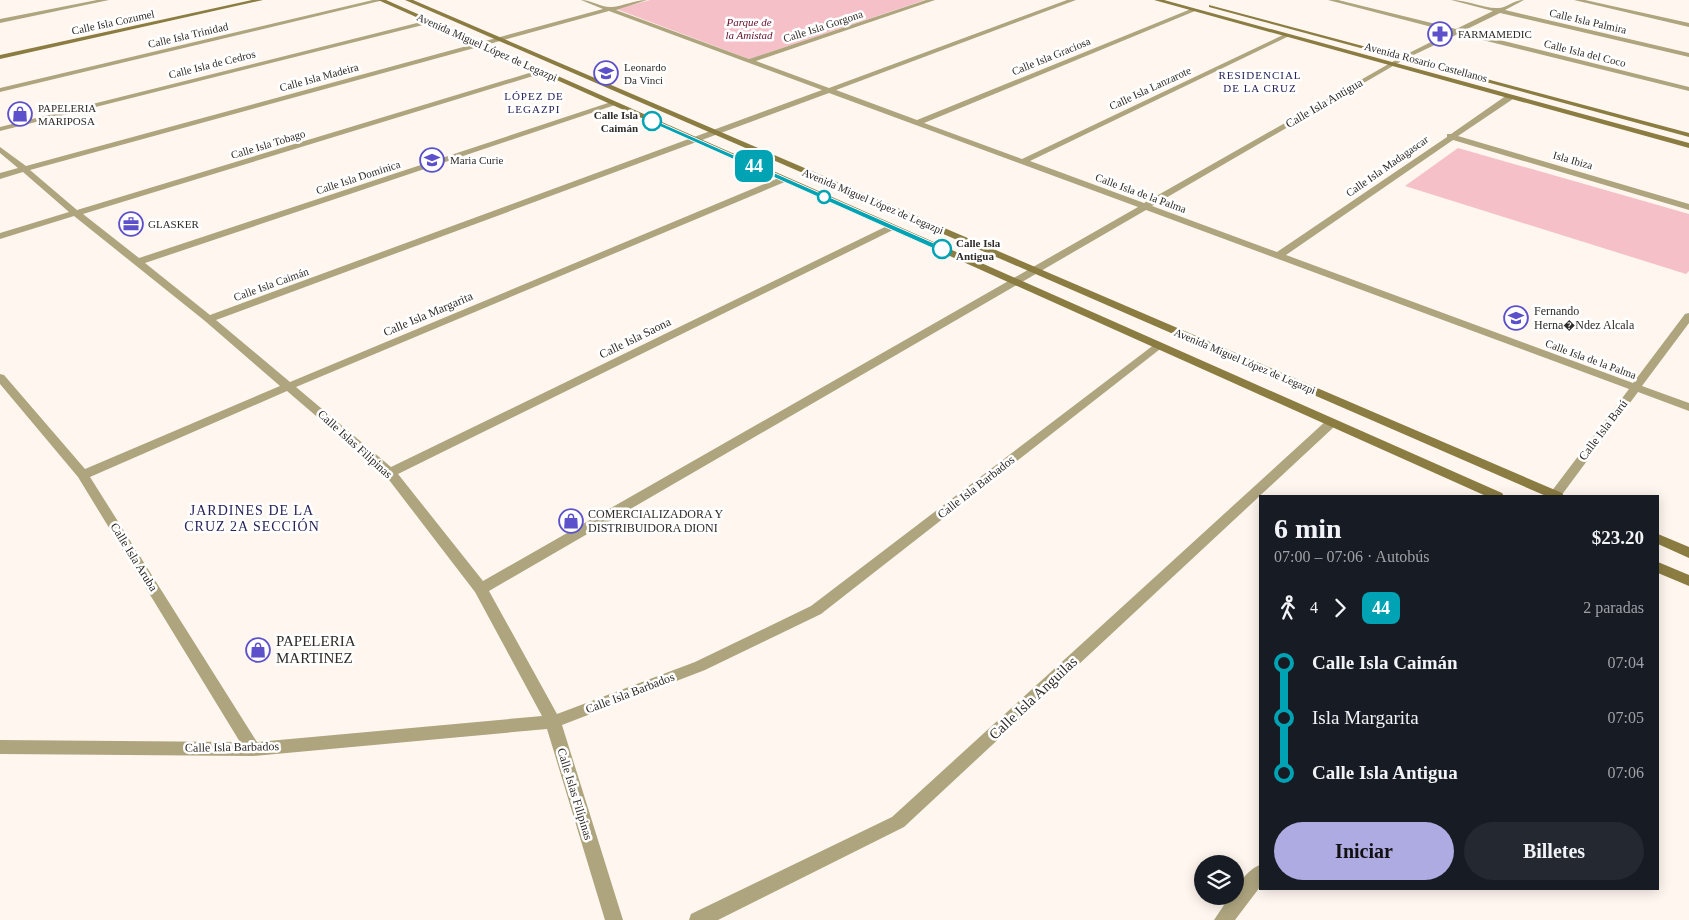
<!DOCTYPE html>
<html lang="es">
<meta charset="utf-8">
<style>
body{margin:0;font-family:Georgia,serif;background:#242831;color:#f1f3f6;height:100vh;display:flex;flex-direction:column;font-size:19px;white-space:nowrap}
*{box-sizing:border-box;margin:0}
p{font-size:16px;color:#9ea1a6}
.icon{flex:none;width:28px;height:28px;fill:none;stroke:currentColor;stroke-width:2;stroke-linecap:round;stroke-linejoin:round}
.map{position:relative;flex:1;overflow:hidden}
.side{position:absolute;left:1259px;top:495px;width:400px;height:395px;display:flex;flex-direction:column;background:#171b24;border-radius:0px;box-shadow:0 2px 12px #0003}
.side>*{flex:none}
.badge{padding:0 10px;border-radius:8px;font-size:18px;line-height:32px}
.fabs{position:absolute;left:1194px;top:855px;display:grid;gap:10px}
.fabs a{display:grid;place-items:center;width:50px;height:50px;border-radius:50%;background:#171b24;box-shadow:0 2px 12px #0003;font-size:25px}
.map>.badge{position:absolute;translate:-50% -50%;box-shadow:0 0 0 2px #fff}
.legs{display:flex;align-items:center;gap:8px;height:55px;padding:0 15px;font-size:16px}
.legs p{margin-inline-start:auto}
.headline{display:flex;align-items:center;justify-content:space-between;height:85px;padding:0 15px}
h1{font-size:28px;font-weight:800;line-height:38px}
.primary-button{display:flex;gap:10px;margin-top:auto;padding:10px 15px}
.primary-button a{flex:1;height:58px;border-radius:30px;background:#aeaae2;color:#111;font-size:20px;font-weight:800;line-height:58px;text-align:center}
.primary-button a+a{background:#242831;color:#f1f3f6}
ul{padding:0 15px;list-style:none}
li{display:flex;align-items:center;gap:18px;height:55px;font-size:19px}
li i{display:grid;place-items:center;width:8px;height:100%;margin:0 6px;background:currentColor}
li i::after{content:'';width:12px;height:12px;margin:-6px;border:4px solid;border-radius:50%;background:#171b24}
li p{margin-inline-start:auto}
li:first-child i{background:linear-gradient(#0000 50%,currentColor 0)}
li:last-child i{background:linear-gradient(currentColor 50%,#0000 0)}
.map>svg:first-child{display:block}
.green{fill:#f5c0c7}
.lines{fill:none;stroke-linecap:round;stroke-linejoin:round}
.street{fill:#aea57f;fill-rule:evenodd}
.secondary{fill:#8b7c42;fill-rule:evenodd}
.line-1{fill:#00a3b4;stroke:#fff}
.stop-1-dot{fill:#fff;stroke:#00a3b4;stroke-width:2.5}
.labels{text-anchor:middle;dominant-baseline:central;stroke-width:5;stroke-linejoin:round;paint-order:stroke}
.far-street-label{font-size:11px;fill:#2e2b28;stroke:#fff}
.far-park-label{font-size:11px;font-style:italic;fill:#640f2a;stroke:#fff}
.far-poi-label{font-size:11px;fill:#2e2b28;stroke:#fff;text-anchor:start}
.far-neighbourhood-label{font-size:11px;letter-spacing:1px;fill:#27225c;stroke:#fff}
.far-stop-label{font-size:11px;font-weight:bold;fill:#2e2b28;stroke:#fff;text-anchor:end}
.street-label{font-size:12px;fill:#2e2b28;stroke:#fff}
.poi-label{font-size:12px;fill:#2e2b28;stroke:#fff;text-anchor:start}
.neighbourhood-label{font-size:14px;letter-spacing:1px;fill:#27225c;stroke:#fff}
.near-poi-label{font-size:15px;fill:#2e2b28;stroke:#fff;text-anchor:start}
.near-street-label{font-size:15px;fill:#2e2b28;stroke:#fff}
</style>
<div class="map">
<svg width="1689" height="920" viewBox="0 0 1689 920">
<rect width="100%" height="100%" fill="#fff7ef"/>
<path class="green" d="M650,0H925L749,59L616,9Z
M1458,148L1689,214V271L1686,274L1405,186Z"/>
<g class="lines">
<path class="street" d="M97,0H109L0,23V19Z
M373,0H384L0,92V88Z
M581,0C591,0 602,8 612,7C624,6 634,0 647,0L616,10L749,59L926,0H935L756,61L829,88L1067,0H1076L836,90L917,120L1191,9H1195V11L924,123L1022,159L1285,34H1289V36L1030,161L1144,203L1401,57L1451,32L1328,0H1338L1456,29L1493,11L1451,0C1467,0 1486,9 1498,8C1507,8 1513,0 1524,0L1505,10L1689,53V57L1500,13L1463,31L1689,87V91L1458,34L1405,59L1152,206L1277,252L1447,137V134H1451L1507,95H1513V99L1458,136L1689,204V210L1453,140L1286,255L1633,383L1685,314L1689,313V323L1642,386L1689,403V411L1638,392L1561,496H1548L1629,389L1146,210L489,591L557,714L695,662L811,606L1155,344H1163L1164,346L821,614L705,670L562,725L623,920H605L547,729L253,756L0,754V740L240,742L78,477L0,384V374L4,375L85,469L280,386L205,321L74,216L0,239V233L69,212L23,172L0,179V173L18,168L0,153V147L26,166L603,9ZM609,11L822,90L210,315L145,263L618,104L611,102L139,258L83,214L546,72L539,70L77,210L30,170ZM829,93L1138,207L483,581L398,474L895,229V225H889L391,467L296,387L787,181V177H781L290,382L216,320ZM287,391L386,476L475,592L542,716L257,742L90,477Z
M1574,0H1585L1689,23V27Z
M429,20L432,22L431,23L0,131V127Z
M1331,419L1337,423L1335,426L904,827L718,920H689L691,914L892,817L1327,420Z
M1260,865V887L1235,920H1214L1230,896H1235C1235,885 1250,868 1260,865Z"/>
<path class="secondary" d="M252,0H263L0,59V55Z
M378,0H386L1502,493L1504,496H1486Z
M405,0H413L1562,493L1564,496H1546Z
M1154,0H1164L1689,143V148Z
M1209,5L1689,133V137L1209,7Z
M1658,534L1689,547V558L1658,544Z
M1658,562L1689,575V586L1658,573Z"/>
</g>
<path class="line-1" d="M652,119L945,248L946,249L939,251L650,122Z"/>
<defs>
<g id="pharmacy-ring" transform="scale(1.25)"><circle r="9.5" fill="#fff" stroke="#5c51ca" stroke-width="1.5"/><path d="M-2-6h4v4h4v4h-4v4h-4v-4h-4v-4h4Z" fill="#5c51ca"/></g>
<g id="school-ring" transform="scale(1.25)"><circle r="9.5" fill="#fff" stroke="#5c51ca" stroke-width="1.5"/><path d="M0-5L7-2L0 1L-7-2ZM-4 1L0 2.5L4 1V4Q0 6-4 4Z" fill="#5c51ca"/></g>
<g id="shop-ring" transform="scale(1.25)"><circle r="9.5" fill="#fff" stroke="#5c51ca" stroke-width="1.5"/><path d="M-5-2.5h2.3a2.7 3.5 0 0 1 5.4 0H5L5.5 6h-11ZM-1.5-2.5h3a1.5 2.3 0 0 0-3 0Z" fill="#5c51ca"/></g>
<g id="office-ring" transform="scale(1.25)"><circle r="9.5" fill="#fff" stroke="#5c51ca" stroke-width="1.5"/><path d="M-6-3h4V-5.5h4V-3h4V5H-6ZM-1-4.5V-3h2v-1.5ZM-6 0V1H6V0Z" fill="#5c51ca"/></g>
</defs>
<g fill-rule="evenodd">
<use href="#pharmacy-ring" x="1440" y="34"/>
<use href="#school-ring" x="606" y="73"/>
<use href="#shop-ring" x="20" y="114"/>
<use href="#school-ring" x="432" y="160"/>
<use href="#office-ring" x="131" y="224"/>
<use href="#school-ring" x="1516" y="318"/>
<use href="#shop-ring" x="571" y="521"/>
<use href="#shop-ring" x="258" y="650"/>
</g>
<g class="stop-1-dot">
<circle cx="652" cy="121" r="9"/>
<circle cx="824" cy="197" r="6"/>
<circle cx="942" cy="249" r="9"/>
</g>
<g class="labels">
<g class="far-street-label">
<text transform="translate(1588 21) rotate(13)">Calle Isla Palmira</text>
<text transform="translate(113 22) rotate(-12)">Calle Isla Cozumel</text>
<text transform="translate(823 26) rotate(-18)">Calle Isla Gorgona</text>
<text transform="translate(188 35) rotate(-13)">Calle Isla Trinidad</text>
<text transform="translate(487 47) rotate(24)">Avenida Miguel López de Legazpi</text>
<text transform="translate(1585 53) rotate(14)">Calle Isla del Coco</text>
<text transform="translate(1051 56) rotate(-22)">Calle Isla Graciosa</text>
<text transform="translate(1426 62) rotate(15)">Avenida Rosario Castellanos</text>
<text transform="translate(212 64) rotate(-14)">Calle Isla de Cedros</text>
<text transform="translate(319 77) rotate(-15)">Calle Isla Madeira</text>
<text transform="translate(1150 88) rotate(-25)">Calle Isla Lanzarote</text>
<text transform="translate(268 144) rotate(-17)">Calle Isla Tobago</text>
<text transform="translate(1573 160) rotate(16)">Isla Ibiza</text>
<text transform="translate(1387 166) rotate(-35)">Calle Isla Madagascar</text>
<text transform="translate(358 177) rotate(-18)">Calle Isla Dominica</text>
<text transform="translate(1141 193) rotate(20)">Calle Isla de la Palma</text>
<text transform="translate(873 201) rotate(23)">Avenida Miguel López de Legazpi</text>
<text transform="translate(271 284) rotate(-20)">Calle Isla Caimán</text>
<text transform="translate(1591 359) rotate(20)">Calle Isla de la Palma</text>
<text transform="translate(1245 361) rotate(23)">Avenida Miguel López de Legazpi</text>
</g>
<g class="far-park-label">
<text x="749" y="22">Parque de<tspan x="749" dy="13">la Amistad</tspan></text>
</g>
<g class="far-poi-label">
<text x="1458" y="34">FARMAMEDIC</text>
<text x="624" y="67">Leonardo<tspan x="624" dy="13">Da Vinci</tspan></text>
<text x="38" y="108">PAPELERIA<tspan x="38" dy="13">MARIPOSA</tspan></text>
<text x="450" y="160">Maria Curie</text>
<text x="148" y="224">GLASKER</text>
</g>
<g class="far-neighbourhood-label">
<text x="1260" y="75">RESIDENCIAL<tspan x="1260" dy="13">DE LA CRUZ</tspan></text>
<text x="534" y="96">LÓPEZ DE<tspan x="534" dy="13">LEGAZPI</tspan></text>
</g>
<g class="far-stop-label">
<text x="638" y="115">Calle Isla<tspan x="638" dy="13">Caimán</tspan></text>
<text x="956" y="243" text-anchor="start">Calle Isla<tspan x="956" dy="13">Antigua</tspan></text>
</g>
<g class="street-label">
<text transform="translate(1324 103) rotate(-30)">Calle Isla Antigua</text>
<text transform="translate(428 314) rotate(-23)">Calle Isla Margarita</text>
<text transform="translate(635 338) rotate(-26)">Calle Isla Saona</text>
<text transform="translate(1603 430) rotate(-53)">Calle Isla Barú</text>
<text transform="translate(355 444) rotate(42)">Calle Islas Filipinas</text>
<text transform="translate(976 487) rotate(-38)">Calle Isla Barbados</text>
<text transform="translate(134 557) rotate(58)">Calle Isla Aruba</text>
<text transform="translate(630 693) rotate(-21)">Calle Isla Barbados</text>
<text transform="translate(232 747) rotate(-1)">Calle Isla Barbados</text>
<text transform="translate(575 794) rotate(73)">Calle Islas Filipinas</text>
</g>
<g class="poi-label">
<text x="1534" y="311">Fernando<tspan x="1534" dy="14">Herna�Ndez Alcala</tspan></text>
<text x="588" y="514">COMERCIALIZADORA Y<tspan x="588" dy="14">DISTRIBUIDORA DIONI</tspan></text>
</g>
<g class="neighbourhood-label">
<text x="252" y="510">JARDINES DE LA<tspan x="252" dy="16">CRUZ 2A SECCIÓN</tspan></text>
</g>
<g class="near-poi-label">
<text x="276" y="641">PAPELERIA<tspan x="276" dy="17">MARTINEZ</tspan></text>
</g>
<g class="near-street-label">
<text transform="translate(1033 698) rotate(-43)">Calle Isla Anguilas</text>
</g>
</g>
</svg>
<div class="fabs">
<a><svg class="icon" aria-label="layers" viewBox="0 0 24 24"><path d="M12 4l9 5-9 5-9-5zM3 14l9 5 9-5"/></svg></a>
</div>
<b class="badge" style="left:754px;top:166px;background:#00a3b4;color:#fff">44</b>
<section class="side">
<div class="headline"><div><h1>6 min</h1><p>07:00 – 07:06 · Autobús</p></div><b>$23.20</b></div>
<div class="legs"><svg class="icon" aria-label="walk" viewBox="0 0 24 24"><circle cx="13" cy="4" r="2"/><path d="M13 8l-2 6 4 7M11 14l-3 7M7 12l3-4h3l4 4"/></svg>4<svg class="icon" aria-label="forward" viewBox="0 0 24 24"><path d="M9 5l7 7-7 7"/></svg><b class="badge" style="background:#00a3b4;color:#fff">44</b><p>2 paradas</p></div>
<ul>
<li><i style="color:#00a3b4"></i><b>Calle Isla Caimán</b><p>07:04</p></li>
<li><i style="color:#00a3b4"></i><span>Isla Margarita</span><p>07:05</p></li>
<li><i style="color:#00a3b4"></i><b>Calle Isla Antigua</b><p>07:06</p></li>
</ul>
<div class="primary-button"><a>Iniciar</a><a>Billetes</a></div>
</section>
</div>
